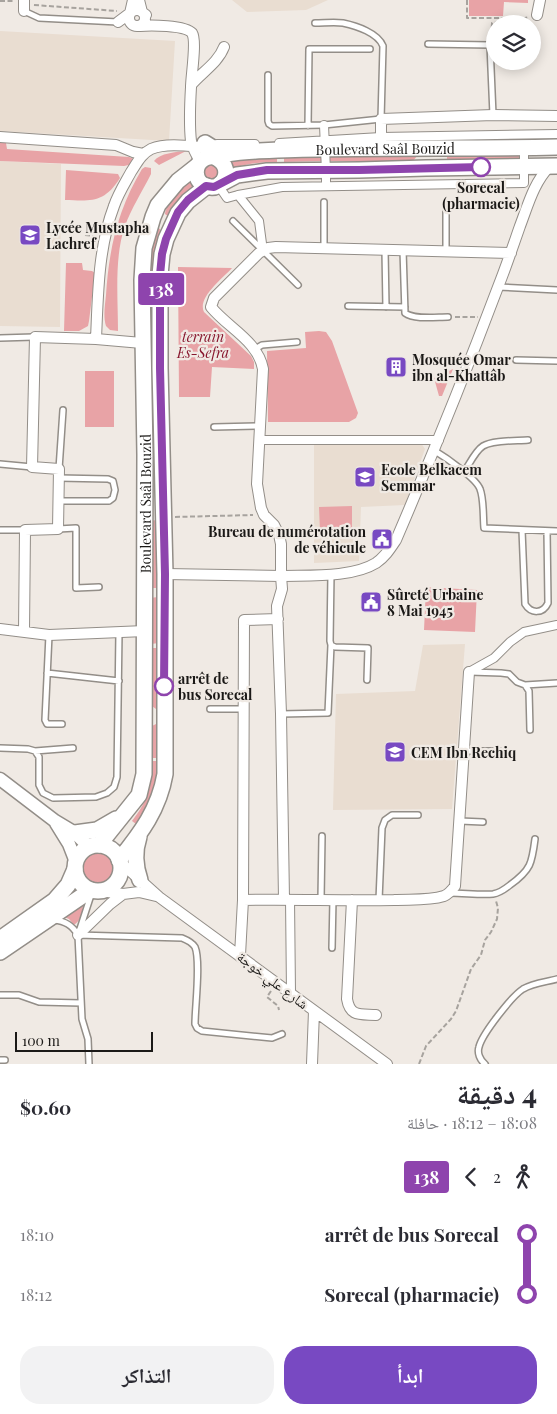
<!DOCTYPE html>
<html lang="ar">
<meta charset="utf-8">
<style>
body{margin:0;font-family:"Playfair Display","Noto Naskh Arabic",serif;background:#f2f2f3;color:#2b2b33;direction:rtl;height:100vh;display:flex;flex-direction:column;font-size:19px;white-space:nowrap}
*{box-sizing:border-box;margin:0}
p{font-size:16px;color:#7c7c81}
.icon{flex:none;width:28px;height:28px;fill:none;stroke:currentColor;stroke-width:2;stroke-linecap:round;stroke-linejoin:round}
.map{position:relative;height:1064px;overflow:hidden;direction:ltr}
.details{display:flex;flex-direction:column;background:#fff;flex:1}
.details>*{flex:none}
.badge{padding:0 10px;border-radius:4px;font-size:18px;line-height:32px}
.fabs{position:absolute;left:486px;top:15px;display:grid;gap:10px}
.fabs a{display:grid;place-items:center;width:55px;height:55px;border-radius:50%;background:#fff;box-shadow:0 2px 12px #0003;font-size:25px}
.scale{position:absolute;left:15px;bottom:12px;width:138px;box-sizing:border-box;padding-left:5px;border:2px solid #1b1917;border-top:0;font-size:14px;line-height:18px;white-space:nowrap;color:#1b1917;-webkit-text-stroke:4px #f0eae4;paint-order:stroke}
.map>.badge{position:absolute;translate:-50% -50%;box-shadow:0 0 0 2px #fff}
.legs{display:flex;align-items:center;gap:8px;height:55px;padding:0 20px;font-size:16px}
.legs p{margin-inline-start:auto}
.overview{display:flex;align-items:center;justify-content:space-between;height:85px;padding:0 20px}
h1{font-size:28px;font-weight:800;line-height:38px}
.action{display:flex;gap:10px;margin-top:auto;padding:10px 20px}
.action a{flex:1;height:58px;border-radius:20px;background:#7849c2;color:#fff;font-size:20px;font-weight:800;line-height:58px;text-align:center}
.action a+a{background:#f2f2f3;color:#2b2b33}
ul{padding:0 20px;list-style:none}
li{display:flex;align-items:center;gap:18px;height:60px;font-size:19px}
li i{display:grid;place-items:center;width:8px;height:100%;margin:0 6px;background:currentColor}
li i::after{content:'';width:12px;height:12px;margin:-6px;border:4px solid;border-radius:50%;background:#fff}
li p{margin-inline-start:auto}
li:first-child i{background:linear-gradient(#0000 50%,currentColor 0)}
li:last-child i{background:linear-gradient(currentColor 50%,#0000 0)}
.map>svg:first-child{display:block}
.built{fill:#e9ddd1}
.green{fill:#e8a3a6}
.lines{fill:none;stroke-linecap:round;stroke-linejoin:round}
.service-casing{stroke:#938e88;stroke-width:8}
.pedestrian-casing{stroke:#938e88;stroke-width:10}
.minor-casing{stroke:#938e88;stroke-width:12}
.tertiary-casing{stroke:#938e88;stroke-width:15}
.secondary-casing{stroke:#938e88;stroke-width:18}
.path{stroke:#a7a39e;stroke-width:2;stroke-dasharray:5 2.5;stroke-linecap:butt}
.service{stroke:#fff;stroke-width:5}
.pedestrian{stroke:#fff;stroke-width:8}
.minor{stroke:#fff;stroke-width:10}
.tertiary{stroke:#fff;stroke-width:12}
.secondary{stroke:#fff;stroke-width:15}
.line-1-casing{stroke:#fff;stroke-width:11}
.line-1{stroke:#8e44ad;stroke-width:8}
.stop-1-dot{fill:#fff;stroke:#8e44ad;stroke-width:2.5}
.labels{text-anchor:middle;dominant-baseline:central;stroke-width:4.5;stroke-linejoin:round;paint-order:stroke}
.street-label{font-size:14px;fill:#1b1917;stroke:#f0eae4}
.stop-label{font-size:14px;font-weight:bold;fill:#1b1917;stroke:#f0eae4}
.poi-label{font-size:14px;font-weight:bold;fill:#1b1917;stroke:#f0eae4;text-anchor:start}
.park-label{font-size:14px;font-style:italic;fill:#88172e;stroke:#f0eae4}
</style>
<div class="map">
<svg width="557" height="1064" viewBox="0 0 557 1064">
<rect width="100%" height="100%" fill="#f0eae4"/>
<path class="built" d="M232,0H328L306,10L247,12Z
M0,31L175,41L169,141L0,131Z
M0,161L61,164L60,327L0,326Z
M314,443H421L425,449L405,505L361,507L359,561L314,563Z
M465,644L452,809L333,810L336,694L415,691L423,645Z"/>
<path class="green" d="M469,0H528V3L504,2L503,16H469Z
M0,143H6L7,149L129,157L136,160L133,164L124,166L0,161Z
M186,151L159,165L154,161C160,153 176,152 186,151Z
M447,152H519V160H447Z
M329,153L416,154L417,156L413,161H329Z
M322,154V161L284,162V155Z
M277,155V162C262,162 246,163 232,169L228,158Z
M216,163L221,178L206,182L201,169L203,166Z
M145,167L151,168V174C143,190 131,209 125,226C114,257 118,298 118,331L110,330L106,326C103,317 105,305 106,295C109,248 118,209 142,169Z
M66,170L118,174L120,178C104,203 92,201 65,200Z
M192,179L196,189L169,217L165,214C167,201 182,188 192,179Z
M157,227L160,229L161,232L158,244L154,293H146V262Z
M66,263H82L83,270L92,271L95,273L89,321L88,326L79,331H64Z
M178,267L232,268C222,279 197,298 204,312L251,356L254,362V369L212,367L210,397H179Z
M319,331L326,332L332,341L358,413L356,418L349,422H268L267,351L306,348L305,332Z
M453,369L442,396H439L434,378Z
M85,371H114V427H85Z
M352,506V531H320L319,507Z
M157,520L159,588H151L149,521Z
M426,587L477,590L475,632L424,630Z
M158,597L159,643L151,644L150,598Z
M151,648H159L158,708L156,709L152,706Z
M156,724L158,725L160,758H152V726Z
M152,761H159L156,785L143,817L136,824L132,821C149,799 151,788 152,761Z
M81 868a17 17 0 1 1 34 0a17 17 0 1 1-34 0Z
M83,904C83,913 81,920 74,925L69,919L62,916Z"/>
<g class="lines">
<g class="service-casing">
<path id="service" d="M24,11L39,18L118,22
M428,44L490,45L493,115
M268,75V121L269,124L272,126L324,125L381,119L383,46C378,33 357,26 343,23C335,22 324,23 315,23
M308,126L309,49H370
M446,207V251
M233,221L298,285
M324,248V202
M385,250L386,307
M403,250L405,313C414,320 436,317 448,317
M498,287L557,290
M348,306L405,307
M0,338L34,337
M255,349L262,345L297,342
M516,360L557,361
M214,427L261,426
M435,451C445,457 476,478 480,489C484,499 483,517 484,528L557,531
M0,464L32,467
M59,469L63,410
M464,472C469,465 475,451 483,446C493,440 516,441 528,440
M59,501H109L113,498L115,490L113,481L108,479L59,478
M58,529L76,528V588L99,587
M0,530H25
M522,530L525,604C531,614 543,614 548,603L547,531
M331,574L330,641L331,645L335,647L368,648L367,680
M49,635L45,720L47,724H62
M470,672L501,673L509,674L517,682L525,685L529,691L530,730
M47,673L119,681
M525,685L557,683
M210,709H243
M281,714L328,713L331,645
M0,748L28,749L35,751L39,757V785L43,793L53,798L96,797L107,793L114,787L117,777L119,632
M35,751L73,748
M464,751H499
M460,821L483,822
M450,893C464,893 480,895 493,894C500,893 505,889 510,885C531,870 532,863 535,839
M321,899L322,836
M379,900L382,828L385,820L392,815H418
M54,920C65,921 72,925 78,935
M78,935L182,938C187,940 192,942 195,947C201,961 195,1007 195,1024L197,1028L202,1031L272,1038L282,1034
M332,948L333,899
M0,995H19L39,1002L81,1003
M0,1060H5
M89,1064L88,1039L82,1019L78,935L91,895
M485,1064C480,1060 477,1053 479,1047C482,1034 512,996 523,989C533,983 546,982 557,979"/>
</g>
<g class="pedestrian-casing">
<path id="pedestrian" d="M324,125L326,171V186
M279,143L381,137L557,134
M217,144H255
M218,185L227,198L238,195L259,221L263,251
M238,195L282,187L524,183V147
M259,440H439
M469,672L494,658L510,642L524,632L557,625
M290,899L291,993"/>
</g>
<g class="minor-casing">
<path id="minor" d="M139,0L142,12L146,15
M129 18a8 8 0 1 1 16 0a8 8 0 1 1-16 0Z
M24,11V0
M537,15L540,0
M118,22L130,13L133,0
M140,26C150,25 185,25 192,33C197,41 191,76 191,87C190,104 189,123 191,141C192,148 197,155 200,162
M191,85C202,72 218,63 224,47
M0,137L116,145L133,152L143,154
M381,147V119L493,115L557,116
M511,253L276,247L268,248L259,253L214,298L211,307C228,328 258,341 263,369L257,484L261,508L264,515L274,525L279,535L281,544V576C308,575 352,578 376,563C385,557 390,549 396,540C432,456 466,372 498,287C506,267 513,246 520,226C528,205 534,182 550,166
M96,339C98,295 98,248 114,206C118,194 125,183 131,172C137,163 141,154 151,149C169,142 193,147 212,148
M165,574L281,576L282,589L277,606L281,714L284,899
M0,629L49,635L145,631
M24,631L25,530L58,529L59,469L32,467L35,337L96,339L142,343
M120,862L159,897L387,1064
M100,891L123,894L139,892L156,896
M243,900C293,899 343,901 394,900C410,899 428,901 444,896C449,894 452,890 455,886L469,672
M352,900L347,999C350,1017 360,1014 376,1015
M78,935L110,904L123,894
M240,955L243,900L244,620L278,619
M312,1064L314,1011"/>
</g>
<g class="tertiary-casing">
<path id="tertiary" d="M0,779L55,821L75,833L89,847
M56,823L69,844L76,862"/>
</g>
<g class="secondary-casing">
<g id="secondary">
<path d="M205,143L213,148L229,153"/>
<path id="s1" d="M214,157C235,165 225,193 206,186C194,182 193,165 204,159C208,156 214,157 218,156C231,152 243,152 256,151C278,150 299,149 321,149C400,147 478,149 557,147"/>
<path d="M220,184L237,175L267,171L359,170L426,168L557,166"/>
<path d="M75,833L97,830L116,819"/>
<path d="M139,837C134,852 135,866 140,880"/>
<path id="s2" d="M99,845L139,795L144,774L145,455L142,280L144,248L153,217L158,205L178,181L197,166"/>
<circle cx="98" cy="868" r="23"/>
<path d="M119,860C141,833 159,809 165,774V574L160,368V275L162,254L166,239L178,213L188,201L207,186"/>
<path d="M0,939L55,900L68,885L75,869"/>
<path d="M0,952L91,890"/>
</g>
</g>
<path class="path" d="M467,0V18H512L515,20L512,22L492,23L491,37
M0,1H15
M34,5L117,11
M515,20L529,17
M85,235L96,236
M455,317H478
M175,517L253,515
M271,991L267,997L278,1006L279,1010
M419,1064L426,1046L451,1019L456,1011L471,969L481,955L485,940L491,932L497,919L498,908L496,901"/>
<use href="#service" class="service"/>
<use href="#pedestrian" class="pedestrian"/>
<use href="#minor" class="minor"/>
<use href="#tertiary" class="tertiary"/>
<use href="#secondary" class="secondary"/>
</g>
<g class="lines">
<g class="line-1-casing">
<path id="line-1" d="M164,686L165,574L160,368V275L162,254L166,239L178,212L188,200L206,186L214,187L237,175L267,170H359L481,167"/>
</g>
<use href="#line-1" class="line-1"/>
</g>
<defs>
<g id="school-square" transform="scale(1.125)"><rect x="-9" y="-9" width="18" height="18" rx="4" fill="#7849c2" stroke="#f0eae4"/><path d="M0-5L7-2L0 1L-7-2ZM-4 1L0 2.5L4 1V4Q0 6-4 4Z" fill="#fff"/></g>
<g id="building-square" transform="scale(1.125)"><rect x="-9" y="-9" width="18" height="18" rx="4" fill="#7849c2" stroke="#f0eae4"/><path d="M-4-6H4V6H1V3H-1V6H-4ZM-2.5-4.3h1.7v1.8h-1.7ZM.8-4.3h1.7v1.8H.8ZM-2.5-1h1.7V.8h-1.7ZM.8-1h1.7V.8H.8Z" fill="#fff"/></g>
<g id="civic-square" transform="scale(1.125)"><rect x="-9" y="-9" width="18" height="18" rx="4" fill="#7849c2" stroke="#f0eae4"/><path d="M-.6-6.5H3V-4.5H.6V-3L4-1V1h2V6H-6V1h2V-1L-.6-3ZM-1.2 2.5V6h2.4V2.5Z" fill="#fff"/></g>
</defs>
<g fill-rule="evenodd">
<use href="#school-square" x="30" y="235"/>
<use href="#building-square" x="396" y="367"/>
<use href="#school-square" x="365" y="477"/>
<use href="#civic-square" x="382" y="539"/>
<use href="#civic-square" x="371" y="602"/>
<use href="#school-square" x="395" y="752"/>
</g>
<g class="stop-1-dot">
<circle cx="481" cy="167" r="9"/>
<circle cx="164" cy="686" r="9"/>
</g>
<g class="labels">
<g class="street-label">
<text stroke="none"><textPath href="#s1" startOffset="265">Boulevard Saâl Bouzid</textPath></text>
<text stroke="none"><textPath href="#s2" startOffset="356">Boulevard Saâl Bouzid</textPath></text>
<text transform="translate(273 980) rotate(37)">شارع علي خوجة</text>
</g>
<g class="stop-label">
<text x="481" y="187">Sorecal<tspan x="481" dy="16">(pharmacie)</tspan></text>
<text x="178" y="678" text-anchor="start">arrêt de<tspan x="178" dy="16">bus Sorecal</tspan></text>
</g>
<g class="poi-label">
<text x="46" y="227">Lycée Mustapha<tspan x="46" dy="16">Lachref</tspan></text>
<text x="412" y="359">Mosquée Omar<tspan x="412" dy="16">ibn al-Khattâb</tspan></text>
<text x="381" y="469">Ecole Belkacem<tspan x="381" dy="16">Semmar</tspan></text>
<text x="366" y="531" text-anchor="end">Bureau de numérotation<tspan x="366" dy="16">de véhicule</tspan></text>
<text x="387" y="594">Sûreté Urbaine<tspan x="387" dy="16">8 Mai 1945</tspan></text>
<text x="411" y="752">CEM Ibn Rechiq</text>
</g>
<g class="park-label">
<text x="203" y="336">terrain<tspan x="203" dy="16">Es-Sefra</tspan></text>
</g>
</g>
</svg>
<div class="fabs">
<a><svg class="icon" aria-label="layers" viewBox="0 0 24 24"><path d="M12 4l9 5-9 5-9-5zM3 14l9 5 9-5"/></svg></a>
</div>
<div class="scale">100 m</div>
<b class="badge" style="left:161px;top:289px;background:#8e44ad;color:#fff">138</b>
</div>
<section class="details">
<div class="overview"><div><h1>4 دقيقة</h1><p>18:08 – 18:12 · حافلة</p></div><b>$0.60</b></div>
<div class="legs"><svg class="icon" aria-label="walk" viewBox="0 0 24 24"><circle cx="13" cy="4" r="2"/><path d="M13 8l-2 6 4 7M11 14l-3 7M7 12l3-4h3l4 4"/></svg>2<svg class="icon" aria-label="back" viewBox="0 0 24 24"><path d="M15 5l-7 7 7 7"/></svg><b class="badge" style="background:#8e44ad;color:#fff">138</b></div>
<ul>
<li><i style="color:#8e44ad"></i><b>arrêt de bus Sorecal</b><p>18:10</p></li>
<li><i style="color:#8e44ad"></i><b>Sorecal (pharmacie)</b><p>18:12</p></li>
</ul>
<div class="action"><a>ابدأ</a><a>التذاكر</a></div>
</section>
